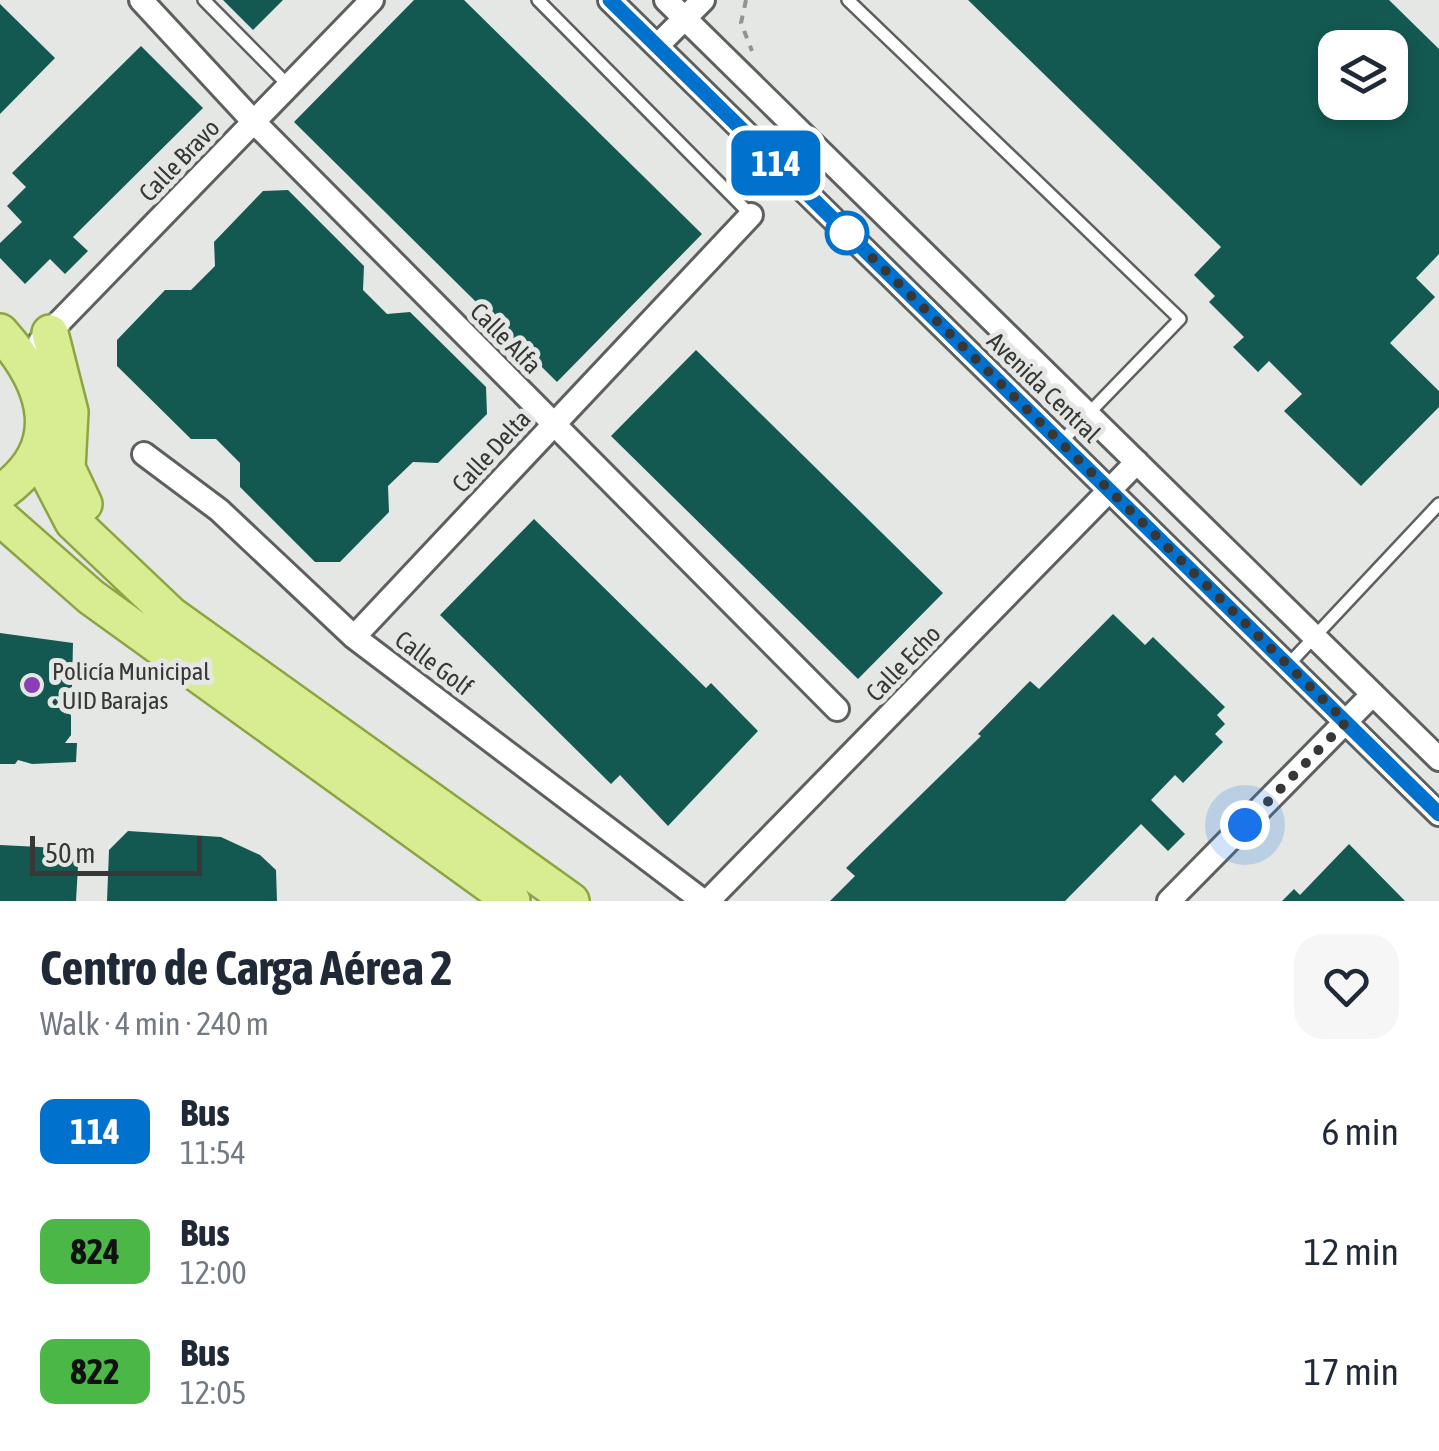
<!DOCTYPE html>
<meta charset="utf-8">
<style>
body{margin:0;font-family:"Asap Condensed",sans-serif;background:#f6f6f7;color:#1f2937;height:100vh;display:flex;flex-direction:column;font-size:38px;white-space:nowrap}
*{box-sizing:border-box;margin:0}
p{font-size:32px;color:#747a83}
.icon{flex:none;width:55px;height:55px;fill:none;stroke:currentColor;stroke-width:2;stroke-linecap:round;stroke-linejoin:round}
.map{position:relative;height:901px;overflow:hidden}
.drawer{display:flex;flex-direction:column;background:#fff;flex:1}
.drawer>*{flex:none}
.badge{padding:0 20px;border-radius:15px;font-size:35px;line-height:65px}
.fabs{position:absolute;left:1318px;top:30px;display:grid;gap:20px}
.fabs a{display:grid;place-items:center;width:90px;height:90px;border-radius:20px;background:#fff;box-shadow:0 5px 15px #0003;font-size:50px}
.scale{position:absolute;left:30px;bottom:25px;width:172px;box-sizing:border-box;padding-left:10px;border:5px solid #363736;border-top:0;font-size:28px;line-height:35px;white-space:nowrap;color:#363736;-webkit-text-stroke:8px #e4e7e4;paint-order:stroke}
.you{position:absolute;width:50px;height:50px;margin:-25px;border:8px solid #fff;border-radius:50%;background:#1a73e8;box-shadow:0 0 0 15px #1a73e833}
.map>.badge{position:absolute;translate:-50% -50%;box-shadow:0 0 0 5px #fff}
.round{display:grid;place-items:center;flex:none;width:105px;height:105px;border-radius:30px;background:#f6f6f7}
.summary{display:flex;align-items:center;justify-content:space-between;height:170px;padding:0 40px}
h1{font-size:48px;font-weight:700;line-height:75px}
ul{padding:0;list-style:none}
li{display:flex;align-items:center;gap:30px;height:120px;padding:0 40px}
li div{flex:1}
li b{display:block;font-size:38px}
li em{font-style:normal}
li .badge{min-width:110px;font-weight:700;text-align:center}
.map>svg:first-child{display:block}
.building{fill:#135952;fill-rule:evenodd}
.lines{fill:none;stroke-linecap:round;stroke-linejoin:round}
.lane-casing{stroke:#5d605e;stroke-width:16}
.street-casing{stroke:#5d605e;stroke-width:28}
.primary-casing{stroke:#8ea442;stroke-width:40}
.path{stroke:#919391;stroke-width:4;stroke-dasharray:8 8;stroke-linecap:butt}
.lane{stroke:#fff;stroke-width:11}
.street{stroke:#fff;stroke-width:22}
.primary{stroke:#d8ec92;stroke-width:35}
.line-casing{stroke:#fff;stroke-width:22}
.line{stroke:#0072ce;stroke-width:15}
.walk{stroke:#363736;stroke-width:10;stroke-dasharray:0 18}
.stop-dot{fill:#fff;stroke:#0072ce;stroke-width:5}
.poi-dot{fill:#8a40b3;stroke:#e4e7e4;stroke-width:4}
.labels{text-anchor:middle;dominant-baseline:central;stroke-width:10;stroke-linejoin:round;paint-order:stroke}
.street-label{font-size:25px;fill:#363736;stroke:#e4e7e4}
.poi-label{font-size:25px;fill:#363736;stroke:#e4e7e4;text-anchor:start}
</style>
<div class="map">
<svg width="1439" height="901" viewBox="0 0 1439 901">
<rect width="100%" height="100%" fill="#e4e7e4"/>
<path class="building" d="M223,0H283L253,30Z
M414,0H464L702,234L557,382L294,122Z
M968,0H1389L1439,49V254L1416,278L1435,297L1390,343L1439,391V407L1361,486L1284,411L1302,394L1269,361L1258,372L1233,347L1244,337L1209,302L1215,296L1194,275L1221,247ZM1335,48H1390V102H1335Z
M0,4L55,58L0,114Z
M141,46L203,108L73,237L88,251L65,274L50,259L25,284L0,258V243L22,222L7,206L26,187L12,173Z
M288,190L364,266L363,290L387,314L410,312L486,387L487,414L438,463L413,462L388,486L389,512L340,562H315L240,487V463L216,439H191L117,366V340L165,290H191L215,266L214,242L263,191Z
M696,350L943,593L858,679L611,436Z
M534,519L706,688L711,683L758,731L668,826L620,775L611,784L440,615Z
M1113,614L1145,645L1153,637L1225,707L1217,715L1225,724L1215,734L1223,742L1183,783L1175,775L1151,800L1185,834L1168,851L1141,824L1065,901H830L855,876L846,868L981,736L978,734L1030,681L1039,689Z
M0,633L73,643L72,687L68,689L72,692L71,711L67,713L71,715V735L65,743H77L76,762L32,764L18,760L15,764H0Z
M128,831L221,837L260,855L276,870L277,901H107L109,850Z
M1349,844L1405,901H1282L1294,889L1300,895Z
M0,845L79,849L76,901H0Z"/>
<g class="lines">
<g class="lane-casing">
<path id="lane" d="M204,0L289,86
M538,0L751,215
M848,0L1180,319L1061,442
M1288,665L1439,504"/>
</g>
<g class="street-casing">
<path id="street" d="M141,0L254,122L837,709
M610,0L1439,814
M666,0L1439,759
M657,46L703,0
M40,342L372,0
M144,454L219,510L354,637L703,901
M354,637L751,215
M708,901L1137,462
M1169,901L1373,694"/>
</g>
<g class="primary-casing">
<path id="primary" d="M0,332C47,384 68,447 0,493
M50,333L70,412L67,468L84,504
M37,453L73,522L171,615L571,901
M0,517L91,597L512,901"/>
</g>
<path class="path" d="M746,0L741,23L752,51"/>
<use href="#lane" class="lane"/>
<use href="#street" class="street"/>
<use href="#primary" class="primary"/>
</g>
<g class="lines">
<g class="line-casing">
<path id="line" d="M610,0L1439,814"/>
</g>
<use href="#line" class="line"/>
<path class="walk" d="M847,233L1346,722L1245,825"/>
</g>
<circle class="stop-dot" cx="847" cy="233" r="20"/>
<circle class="poi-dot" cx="32" cy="685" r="10"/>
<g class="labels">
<g class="street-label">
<text transform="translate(179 160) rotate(-46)">Calle Bravo</text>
<text transform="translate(506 338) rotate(45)">Calle Alfa</text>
<text transform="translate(1044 387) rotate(44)">Avenida Central</text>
<text transform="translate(491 451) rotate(-47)">Calle Delta</text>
<text transform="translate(434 663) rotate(37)">Calle Golf</text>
<text transform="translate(903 663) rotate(-46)">Calle Echo</text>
</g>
<g class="poi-label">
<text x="52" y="671">Policía Municipal<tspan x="52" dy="29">- UID Barajas</tspan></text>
</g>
</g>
</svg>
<div class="fabs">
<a><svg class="icon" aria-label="layers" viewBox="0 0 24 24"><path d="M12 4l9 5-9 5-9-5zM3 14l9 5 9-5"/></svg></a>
</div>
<div class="scale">50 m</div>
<div class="you" style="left:1245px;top:825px"></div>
<b class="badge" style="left:776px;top:163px;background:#0072ce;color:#fff">114</b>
</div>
<section class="drawer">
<div class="summary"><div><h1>Centro de Carga Aérea 2</h1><p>Walk · 4 min · 240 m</p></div><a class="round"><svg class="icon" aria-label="heart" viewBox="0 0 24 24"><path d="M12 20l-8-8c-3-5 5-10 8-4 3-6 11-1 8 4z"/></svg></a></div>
<ul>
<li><span class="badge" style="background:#0072ce;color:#fff">114</span><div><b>Bus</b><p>11:54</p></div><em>6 min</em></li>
<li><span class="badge" style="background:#4ab747;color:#111">824</span><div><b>Bus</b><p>12:00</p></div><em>12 min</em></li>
<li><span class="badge" style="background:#4ab747;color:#111">822</span><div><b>Bus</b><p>12:05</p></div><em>17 min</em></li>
</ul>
</section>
